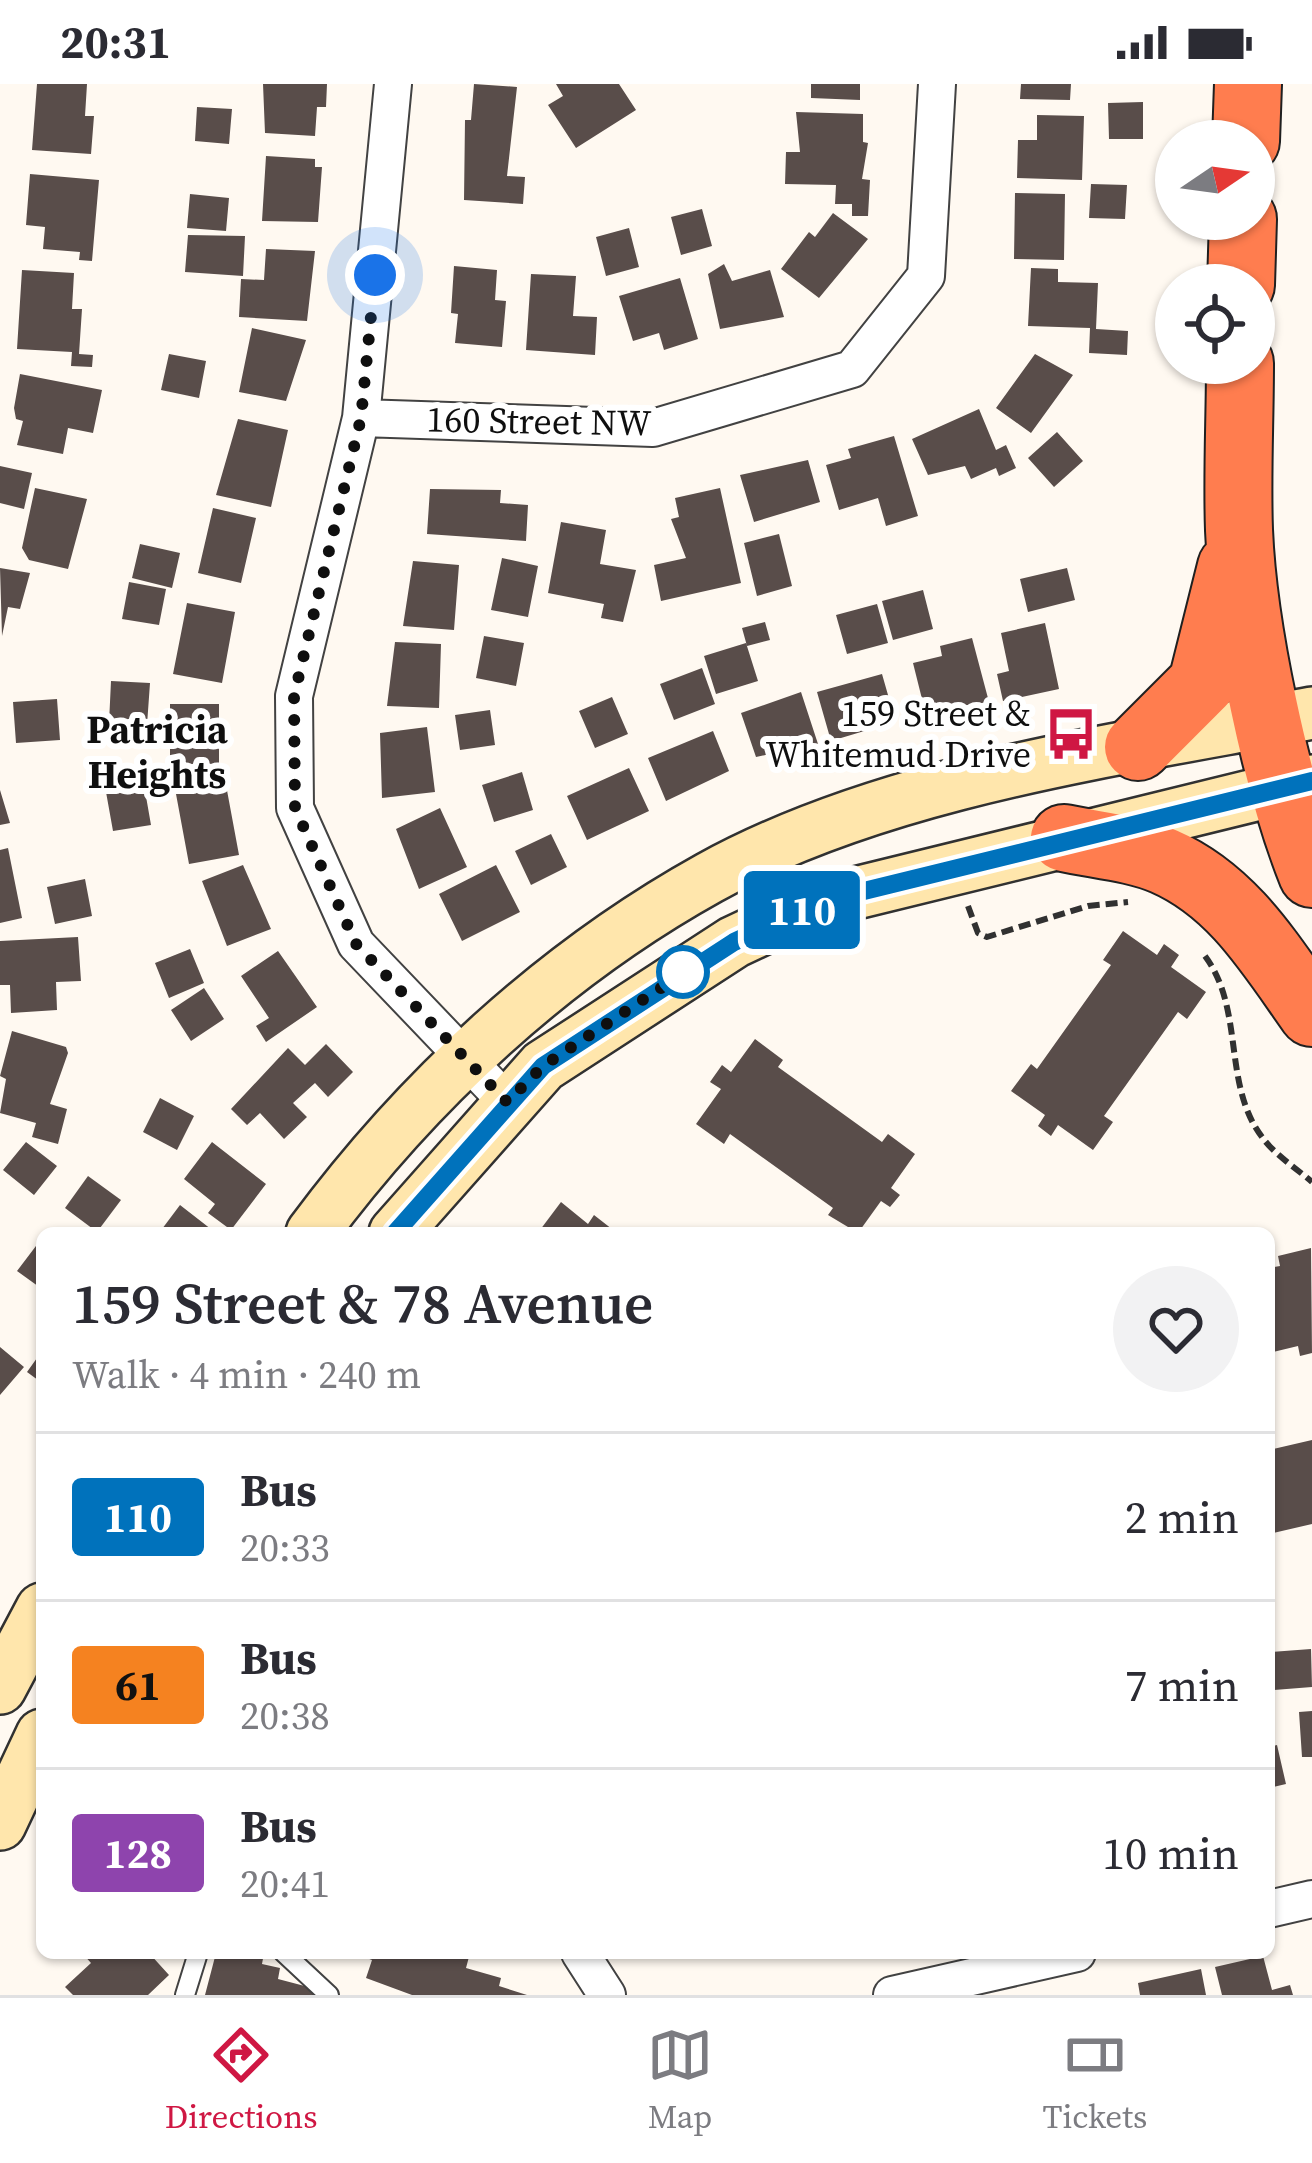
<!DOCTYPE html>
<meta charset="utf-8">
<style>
body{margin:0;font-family:"Source Serif 4",serif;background:#f2f2f3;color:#2b2b33;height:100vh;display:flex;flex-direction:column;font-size:45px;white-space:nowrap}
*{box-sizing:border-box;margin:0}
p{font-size:39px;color:#7c7c81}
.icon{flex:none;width:66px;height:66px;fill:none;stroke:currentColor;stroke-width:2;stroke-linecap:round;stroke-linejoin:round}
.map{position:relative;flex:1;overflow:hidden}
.side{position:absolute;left:36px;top:1143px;width:1239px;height:732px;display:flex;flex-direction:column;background:#fff;border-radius:18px;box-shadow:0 3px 9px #0004}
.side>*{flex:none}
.badge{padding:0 24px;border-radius:9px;font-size:42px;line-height:78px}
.needle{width:78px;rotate:77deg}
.buttons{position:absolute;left:1155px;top:36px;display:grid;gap:24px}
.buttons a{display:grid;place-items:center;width:120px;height:120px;border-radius:50%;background:#fff;box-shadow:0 3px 9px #0004;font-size:60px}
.you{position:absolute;width:60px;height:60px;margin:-30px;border:9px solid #fff;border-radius:50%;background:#1a73e8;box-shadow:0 0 0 18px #1a73e833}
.map>.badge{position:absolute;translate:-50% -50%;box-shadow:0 0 0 6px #fff}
.round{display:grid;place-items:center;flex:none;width:126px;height:126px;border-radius:63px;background:#f2f2f3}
.summary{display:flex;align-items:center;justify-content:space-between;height:204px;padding:0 36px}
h1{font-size:57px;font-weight:600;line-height:90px}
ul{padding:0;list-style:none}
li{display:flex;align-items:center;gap:36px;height:168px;padding:0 36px;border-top:3px solid #e1e1e2}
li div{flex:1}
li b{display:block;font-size:45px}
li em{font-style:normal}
li .badge{min-width:132px;font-weight:700;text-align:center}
.status{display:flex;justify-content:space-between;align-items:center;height:84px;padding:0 60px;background:#fff;direction:ltr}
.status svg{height:33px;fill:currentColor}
.menu{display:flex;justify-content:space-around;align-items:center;height:168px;border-top:3px solid #e1e1e2;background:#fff;font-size:33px;color:#7c7c81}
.menu a{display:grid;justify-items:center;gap:6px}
.menu .active{color:#cf1743}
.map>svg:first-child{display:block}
.building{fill:#594d4a}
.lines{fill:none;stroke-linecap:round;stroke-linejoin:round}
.lane-casing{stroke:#424242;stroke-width:22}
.street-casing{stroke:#424242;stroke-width:40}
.secondary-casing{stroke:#313131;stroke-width:56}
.highway-casing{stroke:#202020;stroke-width:70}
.path{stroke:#313131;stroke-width:6;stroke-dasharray:12 6;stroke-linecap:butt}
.lane{stroke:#fff;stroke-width:18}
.street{stroke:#fff;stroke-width:36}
.secondary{stroke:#ffe6ac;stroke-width:51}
.highway{stroke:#ff7d4f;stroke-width:66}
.line-casing{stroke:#fff;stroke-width:27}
.line{stroke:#0072bc;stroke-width:18}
.walk{stroke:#0f0f0f;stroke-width:12;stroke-dasharray:0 21.6}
.stop-dot{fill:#fff;stroke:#0072bc;stroke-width:6}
.labels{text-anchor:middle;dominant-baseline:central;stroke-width:12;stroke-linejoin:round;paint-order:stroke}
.street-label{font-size:36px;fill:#0f0f0f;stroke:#fff}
.poi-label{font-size:36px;fill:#0f0f0f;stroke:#fff;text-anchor:end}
.neighbourhood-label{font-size:39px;font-weight:bold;fill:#0f0f0f;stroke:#fff}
</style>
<div class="status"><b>20:31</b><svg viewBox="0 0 49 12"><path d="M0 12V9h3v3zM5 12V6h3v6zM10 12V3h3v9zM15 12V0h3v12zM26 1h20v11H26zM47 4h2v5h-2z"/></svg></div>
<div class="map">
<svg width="1312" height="1911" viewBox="0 0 1312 1911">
<rect width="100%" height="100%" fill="#fff9f1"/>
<path class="building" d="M37,0H87L85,32H94L91,70L32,66Z
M263,0H327L326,23H317L315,52L265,49Z
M474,0L517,3L507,92L525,93L523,120L464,116L465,36H471Z
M556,0H619L636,26L576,64L548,21L563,12Z
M811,0H860V16L811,14Z
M1021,0H1071L1070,16L1020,15Z
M1143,18V55H1109L1108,19Z
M197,23L232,25L229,60L195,57Z
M796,28L863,30V58L868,59L862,95L870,96L868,132H852V120H835L836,101L785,100L786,68H800Z
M1037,31L1084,32L1082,96L1017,94L1018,56H1037Z
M266,72L315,75V83H322L318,138L262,137Z
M30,90L99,96L92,177L79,176L80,168L43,165L45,143L26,141Z
M1091,100L1127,101L1125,135L1089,134Z
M1015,109L1065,110L1064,176L1014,175Z
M190,110L229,114L226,147L187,144Z
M702,125L712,162L681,171L671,133Z
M833,129L868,155L819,214L781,185L809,148L815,153Z
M629,144L639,183L606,192L596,153Z
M188,151L245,152L243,192L185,188Z
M266,165L315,167L307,237L239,233L241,195L264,196Z
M724,180L732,197L770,186L784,233L720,245L708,190Z
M454,182L497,186L495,216L506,217L502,263L455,259L458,230L451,229Z
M1031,184L1058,185V198L1098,199L1096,245L1128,247L1127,271L1089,269L1090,244L1028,242Z
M22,186L74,189L72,225H82L79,270L93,271L92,283L71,282L72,268L17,265Z
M531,190L576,192L573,232L597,233L595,271L526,266Z
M680,194L698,255L664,266L659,249L633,257L619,212Z
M252,244L306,256L286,317L239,308Z
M169,270L206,277L199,314L161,306Z
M1035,270L1073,291L1031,349L996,324Z
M20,290L102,306L93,349L68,344L63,370L17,361L23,337L16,335L14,324Z
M979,325L996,366L1006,361L1016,384L999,392L996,384L971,395L965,382L928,391L912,355Z
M238,335L288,346L271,423L216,411Z
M1057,348L1083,377L1054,403L1028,374Z
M894,352L918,432L886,442L878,414L839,426L826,381L851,374L848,365Z
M808,376L820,418L754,438L740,391Z
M0,382L32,389L24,425L0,419Z
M35,404L87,415L68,485L29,476L22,464Z
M720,404L741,499L661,517L654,481L686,474L671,435L679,433L675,414Z
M430,405L501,406L500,419L528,421L526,457L427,450Z
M213,424L256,434L241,499L198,489Z
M561,438L606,446L600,480L636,486L623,538L601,534L604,520L548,509Z
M779,450L792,502L757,512L744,459Z
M140,460L180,469L172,504L132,494Z
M502,474L538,482L528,533L491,526Z
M413,477L459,481L454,546L403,542Z
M0,484L30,489L20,525L8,523L2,552Z
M1067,484L1075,516L1028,528L1020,495Z
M129,498L166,505L159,541L122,535Z
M923,506L933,545L893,556L882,517Z
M187,519L235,528L222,599L173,590Z
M877,520L888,559L847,570L836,531Z
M765,538L770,556L747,562L742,544Z
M1045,539L1059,605L1003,617L997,590L1009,587L1001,549Z
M484,552L524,559L516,602L476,594Z
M972,554L989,618L925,627L913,579L942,572L940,562Z
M395,558L441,560L439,624L387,622Z
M746,559L758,597L716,610L704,572Z
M702,584L715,620L674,636L660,600Z
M882,590L894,632L869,639L871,645L831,657L817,608Z
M111,597L150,599L147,641L109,639Z
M801,608L818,660L756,673L741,629Z
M612,613L628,650L595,664L579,627Z
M57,615L60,656L16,659L13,618Z
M170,620H219V684L170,685Z
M490,626L495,661L460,666L455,631Z
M427,643L435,708L382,714L380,649Z
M713,647L729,687L666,717L648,674Z
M629,684L649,727L587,756L567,712Z
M522,688L533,726L494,738L482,701Z
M144,701L151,741L113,747L106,708Z
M226,701L239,771L189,780L176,710Z
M0,706L10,739L0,741Z
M440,724L467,783L419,805L396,745Z
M551,750L567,783L531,801L515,767Z
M8,764L22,834L0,839V766Z
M243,781L271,845L227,862L202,797Z
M496,781L520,828L462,857L439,810Z
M85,795L92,832L55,840L47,803Z
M1123,847L1157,871L1164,860L1179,871L1171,883L1206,908L1187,935L1178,928L1104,1032L1113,1038L1093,1066L1058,1041L1051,1052L1038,1042L1045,1031L1011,1007L1031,980L1037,985L1111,881L1103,876Z
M78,853L81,897L56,898L57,926L11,929L10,901H0V857Z
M190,865L204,899L169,914L155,879Z
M278,867L317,923L266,958L256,942L269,934L241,892Z
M204,904L224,935L191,957L171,926Z
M12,947L66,963L68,969L50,1020L67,1025L58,1060L32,1053L36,1039L0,1029L6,995L0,992Z
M755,955L783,976L778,983L882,1058L888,1050L915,1070L891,1104L900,1111L890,1123L881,1117L858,1149L828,1131L833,1124L730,1050L724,1060L696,1040L721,1005L710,998L722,981L731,988Z
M326,960L353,988L328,1013L315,999L293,1019L307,1033L284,1055L260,1029L247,1041L231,1025L288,964L305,981Z
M160,1014L194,1032L177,1066L143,1048Z
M26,1058L57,1082L34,1111L3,1086Z
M212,1058L266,1100L231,1146L208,1129L215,1120L184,1095Z
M88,1092L121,1116L97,1148L65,1124Z
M561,1118L588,1140L594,1131L617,1149H543L540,1146Z
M180,1121L216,1149H159Z
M39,1158L42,1161V1205L17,1187Z
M1311,1164L1312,1269L1300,1272L1298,1262L1269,1269V1184L1280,1182L1278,1172Z
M0,1263L24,1283L0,1311Z
M42,1267V1299L27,1288Z
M1312,1356V1440L1269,1450V1366Z
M1311,1565L1312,1603L1274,1606L1271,1568Z
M1312,1627V1673H1302L1299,1628Z
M1277,1661L1286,1700L1269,1704V1663Z
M82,1869H149L169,1891L148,1911H73L65,1903L91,1879Z
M216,1869H264L262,1880L280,1884L278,1895L316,1905L314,1911H205Z
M353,1869H470L466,1884L501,1894L499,1902L527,1911H412L366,1894L372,1876Z
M1263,1872L1272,1906L1290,1901L1293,1911H1222L1215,1883Z
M1201,1885L1206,1911H1140L1138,1899Z"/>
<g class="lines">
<g class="lane-casing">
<path id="lane" d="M284,1869L329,1911
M185,1911L198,1869"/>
</g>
<g class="street-casing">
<path id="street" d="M393,0L361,334L294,612L295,724L356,860L507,1018
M361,334L653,344L852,285L926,192L937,0
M1269,1825L1312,1815
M580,1869L607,1911
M892,1911L1077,1869"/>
</g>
<g class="secondary-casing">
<path id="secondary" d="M312,1149C417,1007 554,880 709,794C884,697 1117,666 1312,629
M395,1149L543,982L734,858L819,818L1312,697
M0,1604L42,1525
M0,1740L42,1651"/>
</g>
<g class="highway-casing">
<path id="highway" d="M1246,57L1248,0
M1241,201L1243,135
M1240,279C1240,334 1237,391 1239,446C1243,543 1276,700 1312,790
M1138,663L1202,599L1231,483
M1064,754C1096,761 1134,764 1164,777C1233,807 1270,870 1312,929"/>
</g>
<path class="path" d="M968,822L978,849L987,853L1088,822L1128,818
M1205,872C1245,926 1222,1000 1262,1053C1275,1071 1296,1084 1312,1098"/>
<use href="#lane" class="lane"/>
<use href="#street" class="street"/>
<use href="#secondary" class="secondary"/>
<use href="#highway" class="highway"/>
</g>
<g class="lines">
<g class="line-casing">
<path id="line" d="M395,1149L543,982L734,858L819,818L1312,697"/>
</g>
<use href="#line" class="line"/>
<path class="walk" d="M375,191L361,334L294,612L295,724L356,860L507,1018L543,982L694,882L683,888"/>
</g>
<defs>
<g id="bus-bare" transform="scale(4.14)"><path d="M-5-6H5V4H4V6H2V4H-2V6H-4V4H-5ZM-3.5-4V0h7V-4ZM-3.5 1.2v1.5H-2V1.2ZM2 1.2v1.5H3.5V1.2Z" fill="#cf1743" stroke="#fff" stroke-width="2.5" paint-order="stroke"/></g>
</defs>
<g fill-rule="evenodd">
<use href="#bus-bare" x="1071" y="650"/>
</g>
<circle class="stop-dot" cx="683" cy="888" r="24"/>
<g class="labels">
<g class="street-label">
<text transform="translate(539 337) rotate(1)">160 Street NW</text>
</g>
<g class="poi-label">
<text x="1031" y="629">159 Street &amp;<tspan x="1031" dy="41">Whitemud Drive</tspan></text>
</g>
<g class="neighbourhood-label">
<text x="157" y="645">Patricia<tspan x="157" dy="45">Heights</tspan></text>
</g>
</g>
</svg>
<div class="buttons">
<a><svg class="needle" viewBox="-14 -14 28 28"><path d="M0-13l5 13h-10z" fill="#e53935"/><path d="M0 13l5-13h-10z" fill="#7c7c81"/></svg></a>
<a><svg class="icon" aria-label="locate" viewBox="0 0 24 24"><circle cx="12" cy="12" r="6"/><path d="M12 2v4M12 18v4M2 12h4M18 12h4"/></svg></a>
</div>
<div class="you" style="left:375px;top:191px"></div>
<b class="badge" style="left:802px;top:826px;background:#0072bc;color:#fff">110</b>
<section class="side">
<div class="summary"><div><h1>159 Street &amp; 78 Avenue</h1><p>Walk · 4 min · 240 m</p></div><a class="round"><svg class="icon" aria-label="heart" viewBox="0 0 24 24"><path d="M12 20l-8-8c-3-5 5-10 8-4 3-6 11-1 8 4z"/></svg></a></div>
<ul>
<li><span class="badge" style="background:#0072bc;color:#fff">110</span><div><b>Bus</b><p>20:33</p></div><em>2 min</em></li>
<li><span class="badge" style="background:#f58220;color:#111">61</span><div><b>Bus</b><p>20:38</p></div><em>7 min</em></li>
<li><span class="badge" style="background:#8e44ad;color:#fff">128</span><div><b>Bus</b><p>20:41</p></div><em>10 min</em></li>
</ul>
</section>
</div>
<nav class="menu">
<a class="active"><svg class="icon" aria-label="directions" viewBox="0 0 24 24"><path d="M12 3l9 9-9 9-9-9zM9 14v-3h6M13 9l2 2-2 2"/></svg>Directions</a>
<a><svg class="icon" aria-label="map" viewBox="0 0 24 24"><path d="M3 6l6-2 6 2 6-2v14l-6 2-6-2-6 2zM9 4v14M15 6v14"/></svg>Map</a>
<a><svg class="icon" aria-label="tickets" viewBox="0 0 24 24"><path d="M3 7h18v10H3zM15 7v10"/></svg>Tickets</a>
</nav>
